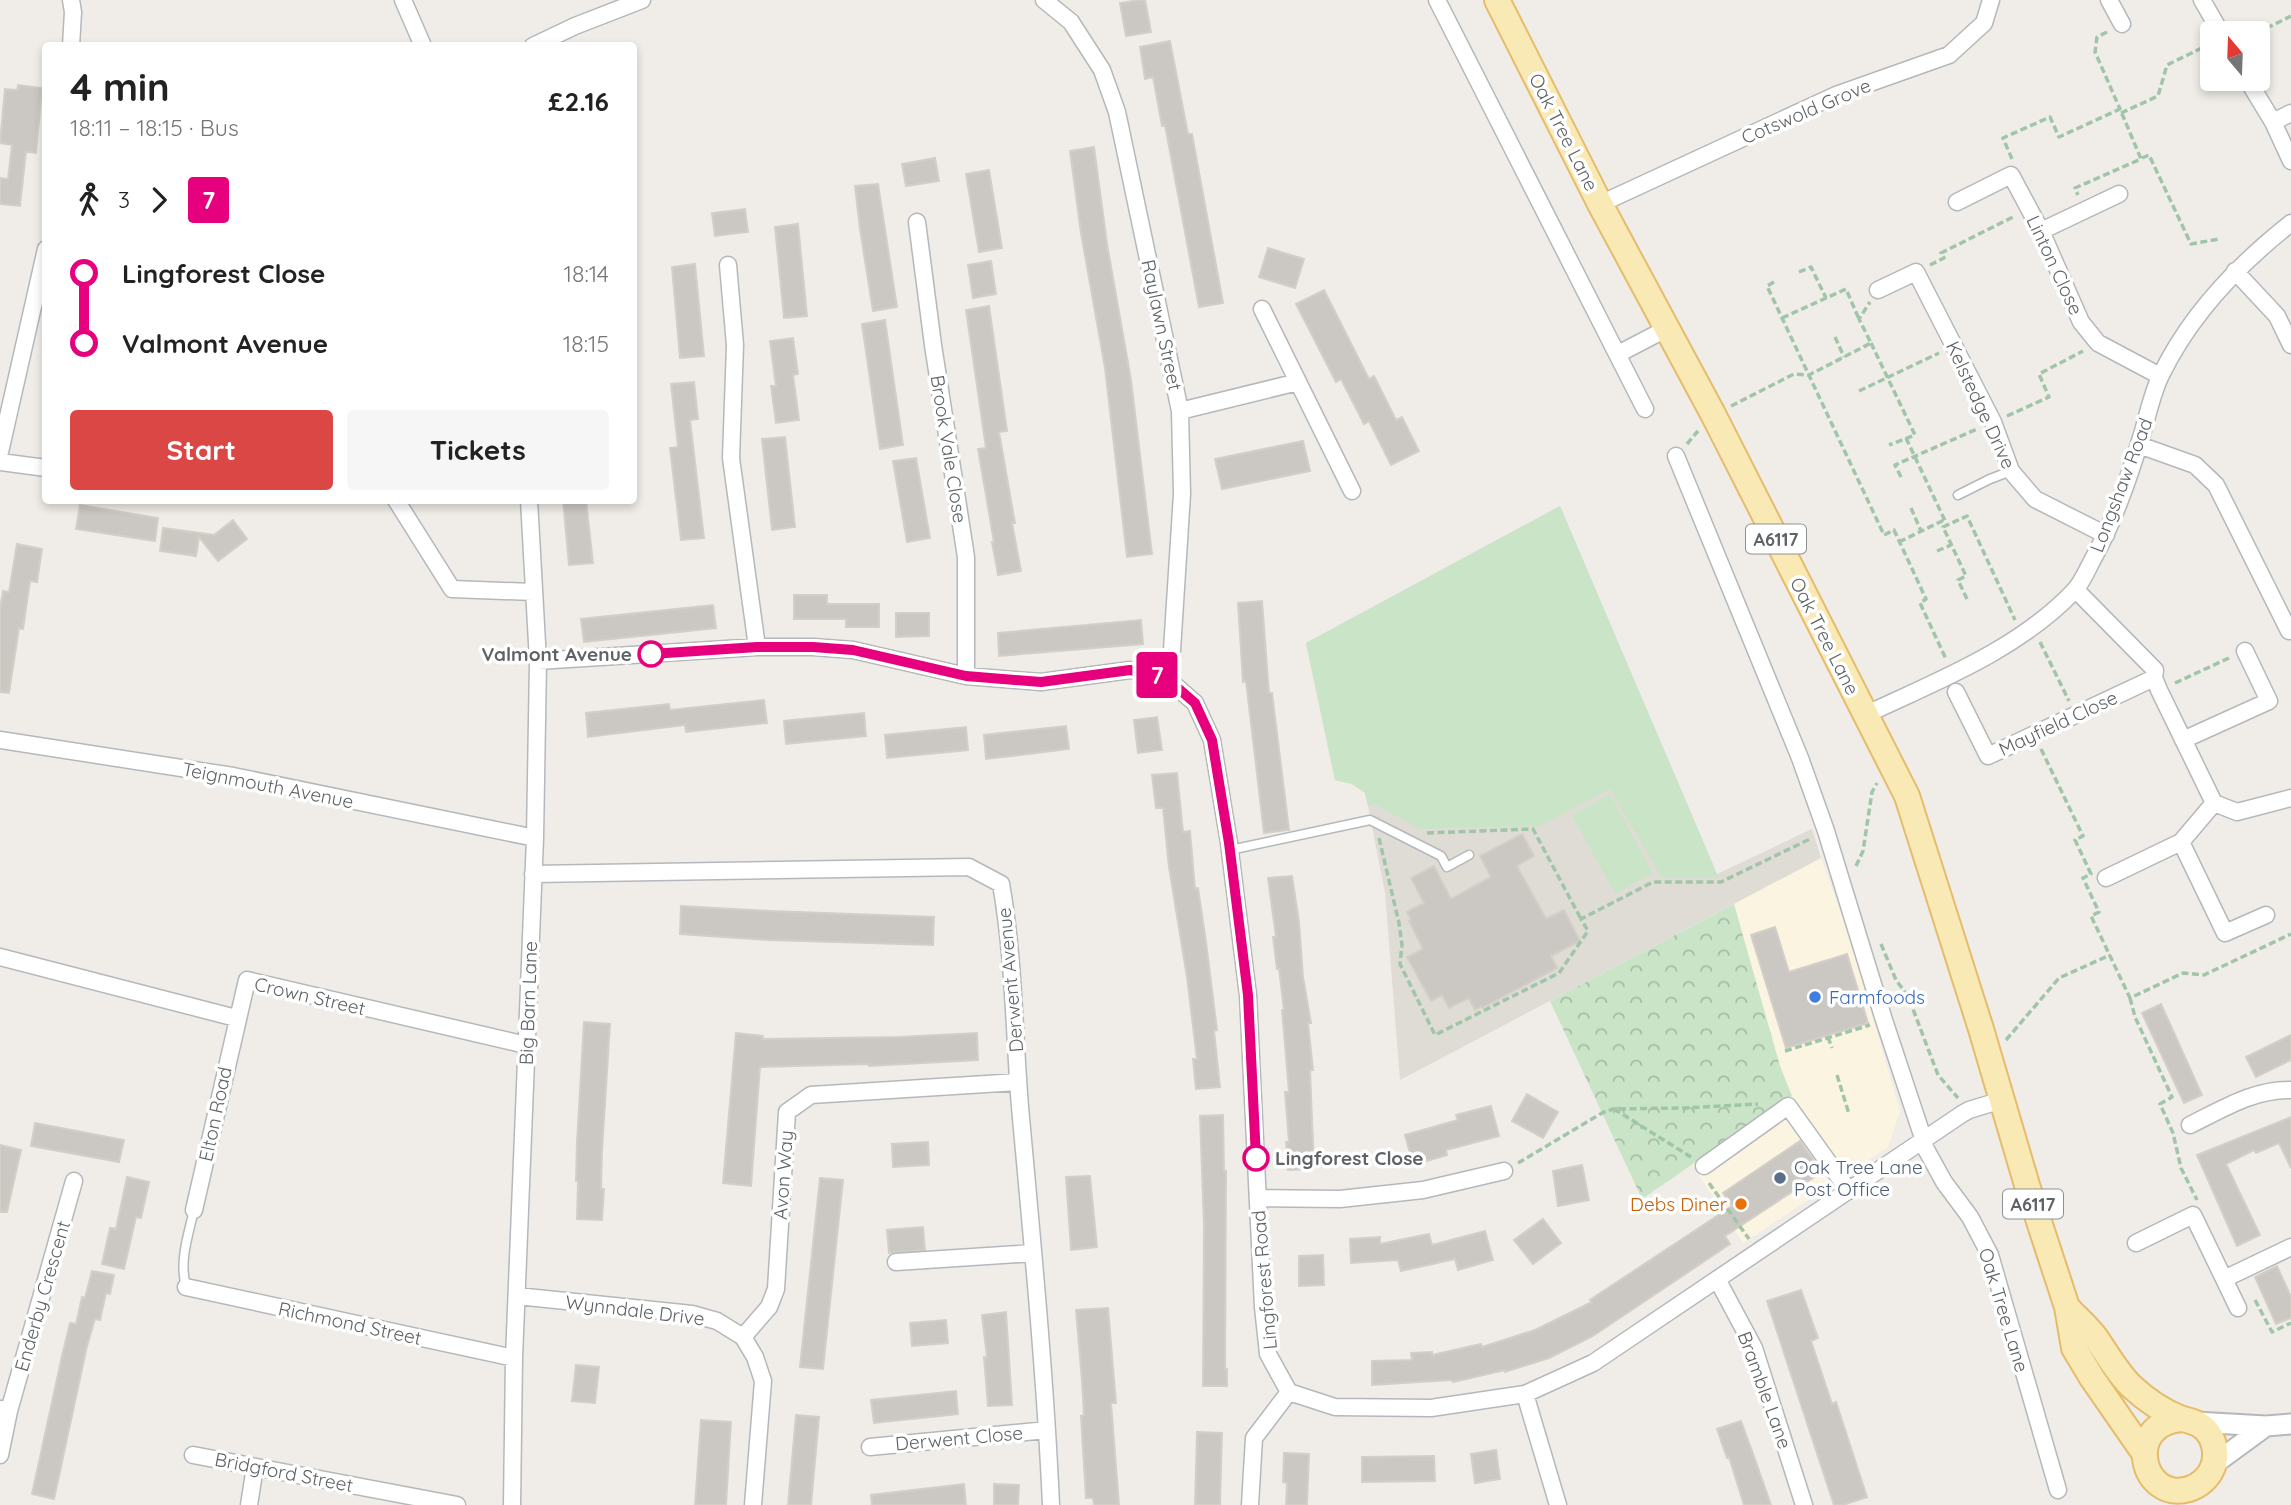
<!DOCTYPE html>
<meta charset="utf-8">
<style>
body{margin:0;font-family:Quicksand,sans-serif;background:#f6f6f6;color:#222;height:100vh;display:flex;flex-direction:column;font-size:26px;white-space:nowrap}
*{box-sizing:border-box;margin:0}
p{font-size:23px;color:#767676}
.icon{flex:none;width:38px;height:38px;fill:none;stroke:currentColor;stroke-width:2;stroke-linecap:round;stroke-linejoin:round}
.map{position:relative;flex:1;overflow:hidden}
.side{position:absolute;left:42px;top:42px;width:595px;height:462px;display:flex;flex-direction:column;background:#fff;border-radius:7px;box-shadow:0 4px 10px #0003}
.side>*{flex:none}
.badge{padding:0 14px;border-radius:5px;font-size:24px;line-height:46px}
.needle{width:46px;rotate:341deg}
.controls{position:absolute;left:2200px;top:21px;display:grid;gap:14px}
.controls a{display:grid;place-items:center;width:70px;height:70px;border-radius:7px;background:#fff;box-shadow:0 4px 10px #0003;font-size:35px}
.map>.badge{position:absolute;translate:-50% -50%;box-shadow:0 0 0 4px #fff}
.legs{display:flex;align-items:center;gap:10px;height:77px;padding:0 28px;font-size:23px}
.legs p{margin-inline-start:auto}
.headline{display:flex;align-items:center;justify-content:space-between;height:119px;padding:0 28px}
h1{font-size:38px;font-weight:700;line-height:52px}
.cta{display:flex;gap:14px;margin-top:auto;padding:14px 28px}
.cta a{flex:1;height:80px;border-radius:7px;background:#da4744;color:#fff;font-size:28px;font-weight:700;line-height:80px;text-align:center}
.cta a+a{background:#f6f6f6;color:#222}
ul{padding:0 28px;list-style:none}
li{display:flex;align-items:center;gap:24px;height:70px;font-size:26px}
li i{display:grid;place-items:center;width:10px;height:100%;margin:0 9px;background:currentColor}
li i::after{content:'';width:18px;height:18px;margin:-9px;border:5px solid;border-radius:50%;background:#fff}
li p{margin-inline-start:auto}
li:first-child i{background:linear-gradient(#0000 50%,currentColor 0)}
li:last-child i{background:linear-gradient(currentColor 50%,#0000 0)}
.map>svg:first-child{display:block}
.commercial{fill:#fbf4e1}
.education{fill:#dfdcd6}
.green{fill:#c9e4c7}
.forest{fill:url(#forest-crowns)}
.building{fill:#cbc8c4;stroke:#d4cfc6;stroke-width:2}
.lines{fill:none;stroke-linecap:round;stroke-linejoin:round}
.service-casing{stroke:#b5b8bb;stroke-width:11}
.minor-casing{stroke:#b5b8bb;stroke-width:19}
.tertiary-casing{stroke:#b5b8bb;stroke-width:23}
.primary-casing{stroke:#e5bc6c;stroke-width:28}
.path{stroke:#a0c5a9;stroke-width:3.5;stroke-dasharray:7 3.5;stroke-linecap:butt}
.service{stroke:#fff;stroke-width:8}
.minor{stroke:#fff;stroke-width:16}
.tertiary{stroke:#fff;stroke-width:19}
.primary{stroke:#f8e9b5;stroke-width:24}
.line-1-casing{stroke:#fff;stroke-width:16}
.line-1{stroke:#e6007e;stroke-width:10}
.stop-1-dot{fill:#fff;stroke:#e6007e;stroke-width:3.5}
.shop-dot{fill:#3f7fe0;stroke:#fff;stroke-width:2.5}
.service-dot{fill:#5c6f8a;stroke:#fff;stroke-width:2.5}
.food-dot{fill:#e8710a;stroke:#fff;stroke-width:2.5}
.labels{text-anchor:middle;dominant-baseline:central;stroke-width:7;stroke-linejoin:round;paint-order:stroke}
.shield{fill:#fff;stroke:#8f9294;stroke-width:2}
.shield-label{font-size:18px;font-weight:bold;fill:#5f6366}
.street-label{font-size:19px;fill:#5f6366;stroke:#fff}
.stop-label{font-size:19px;font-weight:bold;fill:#5f6366;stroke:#fff;text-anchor:end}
.shop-label{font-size:19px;fill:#366cbe;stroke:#fff;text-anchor:start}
.service-label{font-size:19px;fill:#4e5e75;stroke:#fff;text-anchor:start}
.food-label{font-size:19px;fill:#c56008;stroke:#fff;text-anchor:end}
</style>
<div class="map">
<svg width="2291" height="1505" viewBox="0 0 2291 1505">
<defs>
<pattern id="forest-crowns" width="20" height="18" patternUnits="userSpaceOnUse" patternTransform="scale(1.75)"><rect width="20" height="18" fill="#c9e4c7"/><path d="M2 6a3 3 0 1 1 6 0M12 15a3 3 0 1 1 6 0" fill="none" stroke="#a6bca5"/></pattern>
</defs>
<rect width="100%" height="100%" fill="#f0ede8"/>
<path class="commercial" d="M1821,858L1850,939L1900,1111L1888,1147L1743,1243L1691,1163L1792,1096L1780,1066L1734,904Z"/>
<path class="education" d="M1560,506L1717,874L1812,829L1821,858L1400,1080L1385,893L1368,806L1365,793L1352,784L1335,780L1306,643Z"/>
<path class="green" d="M1560,506L1717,874L1719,878H1662L1610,789L1540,826L1420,829L1375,804L1368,806L1365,793L1352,784L1335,780L1306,643Z
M1610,794L1653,873L1615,894L1572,815Z"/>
<path class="forest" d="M1734,904L1780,1066L1792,1096L1642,1199L1550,1001Z"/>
<path class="building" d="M1139,0H1145L1151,32L1126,36L1120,3Z
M1170,41L1188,134H1192L1223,303L1199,307L1165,125L1162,126L1153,77L1145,79L1140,47Z
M18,85L42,88L36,153L26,152L20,206L0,204V178L8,179L12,145L0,143L5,89L17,90Z
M1094,147L1107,244L1131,380L1152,554L1127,557L1105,368L1081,233L1070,151Z
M935,158L939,181L906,186L902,164Z
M989,170L1002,248L979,252L966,174Z
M878,184L897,307L873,311L860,229L855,186Z
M745,209L748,232L715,236L712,213Z
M798,224L807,316L784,318L775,227Z
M1268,248L1304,259L1295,288L1259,277Z
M991,261L996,294L973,298L968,265Z
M695,264L704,356L680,358L672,267Z
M1324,290L1369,379L1374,376L1396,420L1402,417L1419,451L1391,465L1369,421L1364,424L1341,379L1336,382L1296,304Z
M989,306L1007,431L999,432L1015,523H1012L1021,571L998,575L992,542H994L978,449L986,448L966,310Z
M885,320L903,445L880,449L862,324Z
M793,338L798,374L793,375L799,420L776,423L771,386H776L770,341Z
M694,382L698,419L690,420L704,538L681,540L670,448L678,447L671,384Z
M785,437L795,527L772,530L762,439Z
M1303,441L1310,471L1222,489L1215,459Z
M916,458L930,538L907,542L893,461Z
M563,500H586L593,563L569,565Z
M80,505L158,518L155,541L76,529Z
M233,520L247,539L218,561L199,537L196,556L160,551L163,528L214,535Z
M17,544L42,549L37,582L30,581L23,629L19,628L9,693L0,692V610L3,591L9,592Z
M794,595H827V604H879V627H846V619H794Z
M1262,601L1269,693H1272L1289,830L1264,833L1246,681L1243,682L1238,603Z
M713,605L716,628L584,642L581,619Z
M896,613H929V636L896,637Z
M1141,620L1143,644L999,656L998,633Z
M764,700L767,723L686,732L685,725L588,737L586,713L669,704L670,710Z
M864,713L866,736L786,744L784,721Z
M1157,717L1162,750L1138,753L1134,720Z
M1066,726L1069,749L986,759L984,735Z
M966,727L968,750L887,758L885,735Z
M1177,773L1183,832L1190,831L1195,889L1198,888L1206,942L1217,1030L1214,1031L1220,1087L1196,1089L1193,1059H1197L1187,977L1169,867L1163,808H1156L1152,775Z
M1522,834L1534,856L1517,866L1546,919L1564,910L1580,941L1551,956L1557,968L1482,1008L1481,1006L1475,1010L1469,998L1449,1008L1442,995L1431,1001L1407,957L1423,949L1409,921L1411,920L1407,912L1424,903L1411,878L1434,866L1451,899L1491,877L1480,856Z
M1292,876L1299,922L1303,977L1311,1023H1308L1313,1070H1310L1314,1169L1288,1170L1286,1142H1289L1285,1092H1289L1282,1010H1284L1279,969H1277L1273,937H1276L1268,878Z
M681,906L770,911L934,917L933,945L768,940L680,934Z
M1775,927L1789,972L1847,954L1868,1023L1786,1048L1751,935Z
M2161,1004L2202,1095L2184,1103L2142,1013Z
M584,1022L610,1024L602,1151L601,1189H604L602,1220L577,1219L578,1181H576L577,1142Z
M736,1033L763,1036V1039L898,1037L977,1033L978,1060L869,1066V1064L760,1067L751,1186L723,1183Z
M2291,1035V1060L2256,1077L2246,1057Z
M1527,1094L1558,1112L1543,1138L1512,1121Z
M1491,1106L1499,1136L1446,1150L1447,1155L1413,1165L1405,1135L1458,1120L1456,1115Z
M1223,1115L1224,1171H1226L1225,1369H1227V1386H1203L1204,1225L1200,1116Z
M2291,1117V1168L2279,1143L2256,1153L2254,1150L2226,1164L2260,1235L2237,1246L2197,1155Z
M35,1123L124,1140L119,1162L31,1146Z
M1800,1141L1822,1172L1725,1236L1730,1244L1593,1336L1549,1358L1505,1372V1370L1453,1382L1452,1380L1372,1385V1361L1412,1360L1411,1353L1432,1352V1355L1481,1344L1482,1347L1535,1330L1592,1302L1590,1300L1732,1206L1723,1193Z
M928,1142L929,1165L893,1167L892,1144Z
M0,1145L21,1150L7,1212H0Z
M1582,1165L1589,1200L1558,1206L1553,1171Z
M1090,1176L1097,1247L1071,1250L1066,1177Z
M127,1177L149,1182L141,1218L136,1217L124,1269L102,1264L110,1228L116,1229Z
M820,1178L843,1180L823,1369L800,1367Z
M1543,1219L1561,1243L1533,1264L1514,1240Z
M923,1227L925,1250L889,1253L887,1230Z
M1485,1231L1493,1260L1458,1270L1455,1259L1401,1271L1398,1260L1351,1263L1350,1239L1380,1237V1244L1429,1234L1432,1245Z
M1323,1255L1324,1285L1299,1286V1256Z
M2277,1266L2291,1297V1318L2276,1324L2255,1277Z
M92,1271L114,1275L110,1294L106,1293L100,1320L95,1319L87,1346L54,1499L32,1494L62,1356L70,1323L76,1324L82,1297L85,1298Z
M1801,1290L1818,1338L1811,1341L1832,1404L1836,1402L1867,1497L1843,1505H1834L1767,1301Z
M1108,1308L1116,1403H1111L1119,1505H1094L1093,1498H1086L1081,1416L1084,1415L1082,1381L1076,1310Z
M1006,1312L1012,1405L988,1406L984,1357H987L982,1315Z
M946,1320L948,1343L912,1346L910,1323Z
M576,1365L599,1367L595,1403L572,1401Z
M956,1391L958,1414L874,1423L871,1400Z
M796,1415L819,1417L811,1505H788Z
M701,1420L731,1422L726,1505H695Z
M1741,1421L1756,1462L1771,1505H1744L1729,1457L1727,1458L1717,1429Z
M1197,1432L1222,1433L1220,1505H1195Z
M1496,1450L1500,1479L1475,1483L1471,1454Z
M1284,1453L1309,1454L1307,1505H1286L1287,1483L1283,1482Z
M1434,1456L1435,1481L1362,1482V1457Z
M964,1484L966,1505H872L871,1495Z
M994,1484L1019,1485L1018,1505H994Z"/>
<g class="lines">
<g class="service-casing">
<path id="service" d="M1958,495L1990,479L2011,471
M1230,850L1370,820L1441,856L1447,867L1469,855
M186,1287C179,1261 188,1236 194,1210"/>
</g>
<g class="minor-casing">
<path id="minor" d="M403,0L423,46
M1044,0L1071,22L1102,70L1117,112L1180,411L1182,494L1172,650L1164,676
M1437,0L1645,409
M2109,0L2122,24
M2202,0L2221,33
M71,46L73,12L71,0
M533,46L575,26L642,0
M2247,79L2273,122L2291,161
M2273,122L2291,113
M1957,202L2011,175L2041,231L2081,322L2098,343L2160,376
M1600,204L1836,95L1949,55L1984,23L1991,0
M917,222L933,345L966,557V676
M2041,231L2119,194
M728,265L735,345L731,458L757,647
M2235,271L2277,316L2291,345
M1878,290L1916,272L1993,422L2011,471L2035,499L2106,535
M1262,309L1352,491
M1618,354L1666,329
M1180,411L1298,382
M2139,445L2195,465L2216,485L2289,631
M0,452L46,249
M1676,456L1800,758L1826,831L1884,1020L1924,1141
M0,462L46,468
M396,500L452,589L533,592
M2076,590L2155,670L2154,678L2159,690L2214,803L2237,812L2291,798
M538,661L757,647H813L853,650L966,676L1041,682L1130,670L1164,676
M1164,676L1195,703L1212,740L1229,843L1248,995L1263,1307L1268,1354L1289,1392L1335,1407L1431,1408L1525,1394L1593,1363L1962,1114L1969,1110L2002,1100
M1956,692L1988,756L2154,678
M1865,715C1937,681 2018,650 2074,591C2082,583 2087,570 2093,559C2113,523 2128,481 2140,441C2147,420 2151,395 2161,375C2190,315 2239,264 2291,223
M0,740L233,776L535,838
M2183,740L2269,701L2245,651
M2181,842L2225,933L2266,915
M533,874L969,867L1001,884C1014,957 1014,1033 1020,1107C1032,1239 1045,1372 1051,1505
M2106,878L2181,842L2214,803
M0,957L236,1018
M2190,1125C2223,1109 2254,1089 2291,1090
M1922,1142L1944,1182L1970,1217L1990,1255L2058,1490
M1704,1166L1788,1106L1849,1191
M1258,1198L1340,1199L1423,1190L1504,1171
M194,1210L247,980L526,1045
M2136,1243L2193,1215L2224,1279L2291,1247
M896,1262L1033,1253
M1717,1279L1754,1348L1804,1505
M2224,1279L2238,1308
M186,1287L514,1358
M517,1296L692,1314L717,1321L743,1337L755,1357L763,1381L753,1505
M743,1337L769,1307L776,1289L787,1112L811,1095L1018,1082
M1525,1394L1558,1505
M9,1411L74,1181
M870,1447L1047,1430
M0,1455L9,1411L1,1409
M193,1455L457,1505
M249,1505L255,1467
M512,1505L514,1358L535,838L538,661L529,500
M1250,1505L1254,1438L1289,1392"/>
</g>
<g class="tertiary-casing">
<path id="tertiary" d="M2195,1422L2266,1426L2291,1424
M2214,1464L2266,1426"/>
</g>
<g class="primary-casing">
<path id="primary" d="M1497,0L1600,204L1713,414L1907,796L1981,1029L2027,1185L2067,1307L2074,1348L2092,1378L2144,1453
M2067,1307C2076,1317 2088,1327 2096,1338C2107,1354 2117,1372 2131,1386C2145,1399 2162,1411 2180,1418C2189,1421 2198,1422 2205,1429C2215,1439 2218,1456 2212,1469C2208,1478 2199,1486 2189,1489C2141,1503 2123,1423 2182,1419"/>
</g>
<path class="path" d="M2107,32L2097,37L2095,52L2120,109
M2257,33L2291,16
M2121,113L2158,96L2167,65L2210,44
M2142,158L2149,155L2191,244L2219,239
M2012,159L2003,138L2050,117L2059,137L2120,109L2141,159L2075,188L2078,195
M1930,265L1944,258L1941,253L2015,216
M1799,272L1811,267L1826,298
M1774,282L1767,286L1884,535L1894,530L1926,599L1920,603L1946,659
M1782,318L1846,289L1859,319
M1835,337L1844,357
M1871,343L1915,435L1889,445
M1859,391L1939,353
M1731,406L1794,374L1809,375L1871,343L1859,319L1870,302
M2007,416L2049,397L2039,374L2083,351
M1906,438L1947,525
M1687,444L1698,431
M1901,477L1895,465L1977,429
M1911,508L1921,531
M1899,542L1944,520
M1937,551L1951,545
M1967,599L1958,580L1966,576L1943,527L1967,516L2015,620
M2040,642L2069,701
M2175,683L2229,658
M2041,749L2083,836L2075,840L2091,874L2083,878L2099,912L2091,916L2130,998L2183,973L2204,975L2291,934
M1427,833L1533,829L1581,919
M1379,838L1399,923L1402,945L1400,964L1435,1035L1559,973L1588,931L1581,919L1653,882H1721L1812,838
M1856,866L1863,851L1872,792L1877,783
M1881,944L1896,980L1908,996L1938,1075L1958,1098
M2130,998L2135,1017L2172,1097L2160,1104L2173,1133L2181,1168L2197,1200
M1828,1037L1832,1048
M2006,1040L2059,978L2110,955
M1785,1051L1870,1025
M1837,1075L1849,1114
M1614,1109L1691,1157
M1518,1163L1602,1113L1613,1109L1684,1108L1758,1104
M1709,1183L1749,1239
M2255,1300L2272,1332L2291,1323"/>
<use href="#service" class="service"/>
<use href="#minor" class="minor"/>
<use href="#tertiary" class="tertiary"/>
<use href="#primary" class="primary"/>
</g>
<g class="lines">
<g class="line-1-casing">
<path id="line-1" d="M651,654L757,647H813L853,650L966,676L1041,682L1130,670L1164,676L1195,703L1212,740L1229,843L1248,995L1256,1158"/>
</g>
<use href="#line-1" class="line-1"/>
</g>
<g class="stop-1-dot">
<circle cx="651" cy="654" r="12"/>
<circle cx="1256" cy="1158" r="12"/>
</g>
<circle class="shop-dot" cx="1815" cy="997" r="7"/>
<circle class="service-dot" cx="1780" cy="1178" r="7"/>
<circle class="food-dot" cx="1741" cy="1204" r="7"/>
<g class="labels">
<g class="shield">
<rect x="1746" y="524.5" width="60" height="29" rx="5"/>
<rect x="2003" y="1189.5" width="60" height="29" rx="5"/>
</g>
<g class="shield-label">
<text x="1776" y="539">A6117</text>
<text x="2033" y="1204">A6117</text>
</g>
<g class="street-label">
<text transform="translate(1806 111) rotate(-23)">Cotswold Grove</text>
<text transform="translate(1564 132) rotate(63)">Oak Tree Lane</text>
<text transform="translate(2055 265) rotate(65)">Linton Close</text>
<text transform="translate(1162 325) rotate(78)">Raylawn Street</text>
<text transform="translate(1981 405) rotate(65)">Kelstedge Drive</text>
<text transform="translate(949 449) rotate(81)">Brook Vale Close</text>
<text transform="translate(2121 485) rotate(-69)">Longshaw Road</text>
<text transform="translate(1825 636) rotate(63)">Oak Tree Lane</text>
<text transform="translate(2058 723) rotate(-25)">Mayfield Close</text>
<text transform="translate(268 785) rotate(11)">Teignmouth Avenue</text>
<text transform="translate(1010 980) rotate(-95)">Derwent Avenue</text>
<text transform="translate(310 996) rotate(13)">Crown Street</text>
<text transform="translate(528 1003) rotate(-88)">Big Barn Lane</text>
<text transform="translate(215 1114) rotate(-78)">Elton Road</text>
<text transform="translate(783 1175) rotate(-86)">Avon Way</text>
<text transform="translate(1264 1280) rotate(-95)">Lingforest Road</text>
<text transform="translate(42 1296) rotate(-74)">Enderby Crescent</text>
<text transform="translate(635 1310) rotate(7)">Wynndale Drive</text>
<text transform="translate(2004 1310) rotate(73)">Oak Tree Lane</text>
<text transform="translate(350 1323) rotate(12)">Richmond Street</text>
<text transform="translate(1765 1390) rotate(70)">Bramble Lane</text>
<text transform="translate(959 1438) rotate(-5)">Derwent Close</text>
<text transform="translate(284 1472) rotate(11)">Bridgford Street</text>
</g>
<g class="stop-label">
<text x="632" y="654">Valmont Avenue</text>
<text x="1275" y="1158" text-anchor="start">Lingforest Close</text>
</g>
<g class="shop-label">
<text x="1829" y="997">Farmfoods</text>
</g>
<g class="service-label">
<text x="1794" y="1167">Oak Tree Lane<tspan x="1794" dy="22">Post Office</tspan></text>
</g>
<g class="food-label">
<text x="1727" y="1204">Debs Diner</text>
</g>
</g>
</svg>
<div class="controls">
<a><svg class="needle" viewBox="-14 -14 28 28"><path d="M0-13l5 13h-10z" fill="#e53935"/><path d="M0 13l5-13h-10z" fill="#767676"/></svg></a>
</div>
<b class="badge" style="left:1157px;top:675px;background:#e6007e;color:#fff">7</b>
<section class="side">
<div class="headline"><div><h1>4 min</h1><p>18:11 – 18:15 · Bus</p></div><b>£2.16</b></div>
<div class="legs"><svg class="icon" aria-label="walk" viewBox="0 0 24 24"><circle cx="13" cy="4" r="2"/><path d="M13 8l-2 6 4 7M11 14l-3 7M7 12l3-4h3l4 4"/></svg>3<svg class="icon" aria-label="forward" viewBox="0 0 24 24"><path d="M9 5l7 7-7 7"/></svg><b class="badge" style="background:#e6007e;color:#fff">7</b></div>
<ul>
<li><i style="color:#e6007e"></i><b>Lingforest Close</b><p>18:14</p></li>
<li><i style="color:#e6007e"></i><b>Valmont Avenue</b><p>18:15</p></li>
</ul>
<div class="cta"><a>Start</a><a>Tickets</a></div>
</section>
</div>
